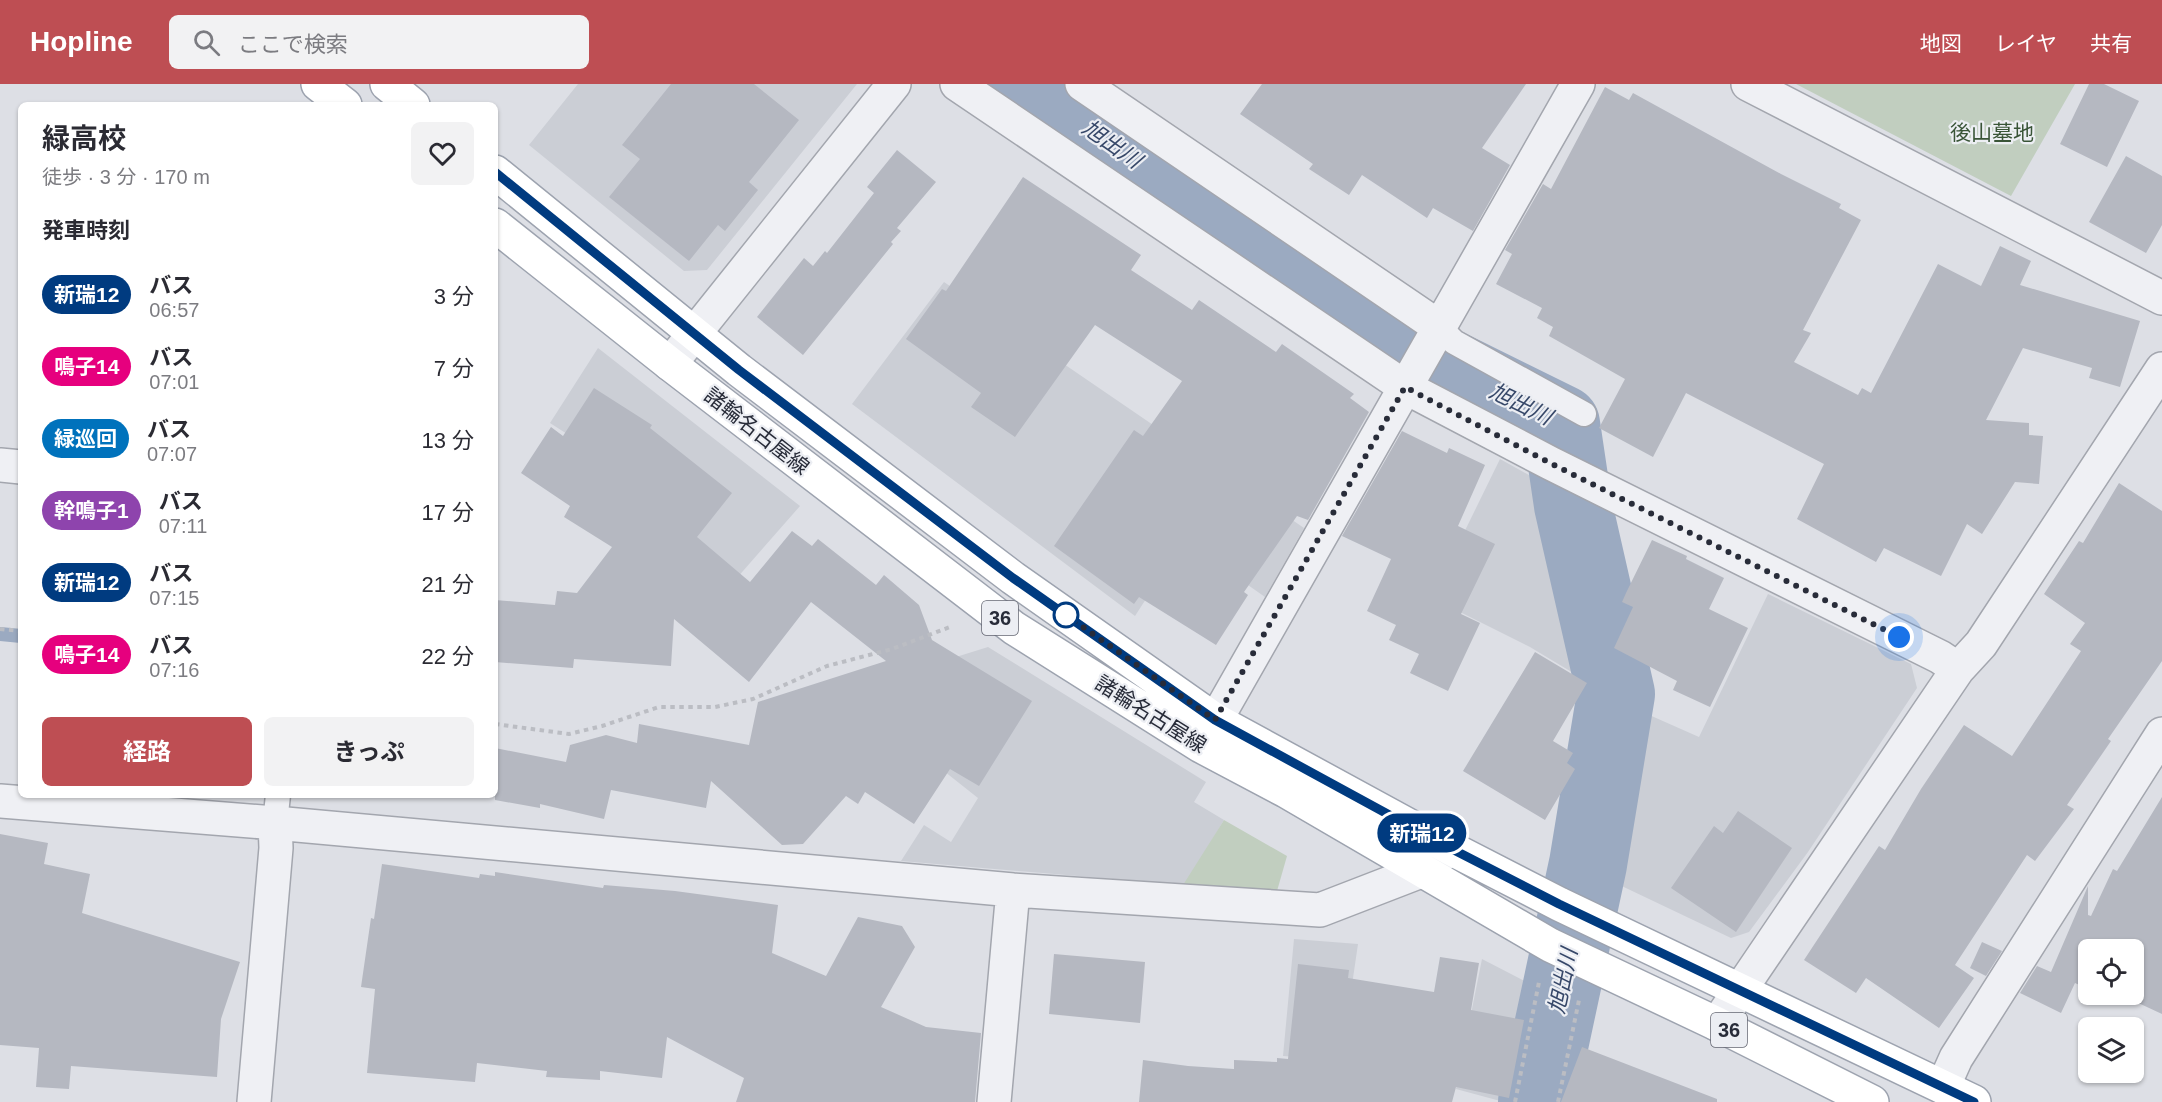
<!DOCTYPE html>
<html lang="ja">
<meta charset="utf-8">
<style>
body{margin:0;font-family:Helvetica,"Noto Sans JP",sans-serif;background:#f2f2f3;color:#2b2b33;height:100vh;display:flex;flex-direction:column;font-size:22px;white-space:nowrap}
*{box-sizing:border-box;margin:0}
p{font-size:20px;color:#7c7c81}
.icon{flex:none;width:33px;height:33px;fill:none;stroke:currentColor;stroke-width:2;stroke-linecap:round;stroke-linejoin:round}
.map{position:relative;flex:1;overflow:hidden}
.details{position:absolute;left:18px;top:18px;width:480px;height:696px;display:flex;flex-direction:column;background:#fff;border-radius:9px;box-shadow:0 2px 4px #0004}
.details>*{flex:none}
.badge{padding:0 12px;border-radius:20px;font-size:21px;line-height:39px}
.fabs{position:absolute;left:2078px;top:855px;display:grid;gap:12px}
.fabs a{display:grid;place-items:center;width:66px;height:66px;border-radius:9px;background:#fff;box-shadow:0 2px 4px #0004;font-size:30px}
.you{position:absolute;width:30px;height:30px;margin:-15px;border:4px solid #fff;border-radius:50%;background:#1a73e8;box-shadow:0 0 0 9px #1a73e833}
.map>.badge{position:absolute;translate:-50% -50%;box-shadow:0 0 0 3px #fff}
h2{padding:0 24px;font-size:22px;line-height:54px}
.round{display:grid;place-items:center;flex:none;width:63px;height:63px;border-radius:9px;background:#f2f2f3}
.headline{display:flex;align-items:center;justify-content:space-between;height:102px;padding:0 24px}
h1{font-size:28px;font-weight:700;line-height:45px}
.primary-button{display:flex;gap:12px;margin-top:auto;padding:12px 24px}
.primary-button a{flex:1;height:69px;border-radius:9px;background:#be4e53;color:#fff;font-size:24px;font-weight:700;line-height:69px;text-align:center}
.primary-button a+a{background:#f2f2f3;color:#2b2b33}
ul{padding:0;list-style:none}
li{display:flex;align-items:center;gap:18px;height:72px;padding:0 24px}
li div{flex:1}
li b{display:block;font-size:22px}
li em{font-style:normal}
li .badge{min-width:66px;font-weight:700;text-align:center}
header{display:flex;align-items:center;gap:36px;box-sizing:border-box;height:84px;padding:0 30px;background:#be4e53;color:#fff}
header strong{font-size:28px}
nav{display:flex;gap:33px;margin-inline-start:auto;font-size:21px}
.search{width:420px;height:54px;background:#f2f2f3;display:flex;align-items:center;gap:15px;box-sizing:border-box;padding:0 21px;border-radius:9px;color:#7c7c81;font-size:22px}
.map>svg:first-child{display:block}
.built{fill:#cbced5}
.green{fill:#c1cebf}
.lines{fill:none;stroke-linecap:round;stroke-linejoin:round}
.stream{stroke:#9baac1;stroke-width:14}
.river{stroke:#9baac1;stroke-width:78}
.building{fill:#b5b8c1}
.service-casing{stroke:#a3a6ae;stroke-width:27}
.minor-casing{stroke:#a3a6ae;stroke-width:36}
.primary-casing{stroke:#9da3af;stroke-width:36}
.path{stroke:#bbbdc3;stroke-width:4;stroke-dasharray:4.5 4.5;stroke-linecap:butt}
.service{stroke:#eff0f4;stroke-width:24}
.minor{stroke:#eff0f4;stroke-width:33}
.primary{stroke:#fff;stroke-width:33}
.line-casing{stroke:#fff;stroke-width:14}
.line{stroke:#003b80;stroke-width:9}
.walk{stroke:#282c39;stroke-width:6;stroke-dasharray:0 10.8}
.stop-dot{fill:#fff;stroke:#003b80;stroke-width:3}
.labels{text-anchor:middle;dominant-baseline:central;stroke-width:4.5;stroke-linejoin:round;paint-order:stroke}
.shield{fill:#eceef3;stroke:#636671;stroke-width:1.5}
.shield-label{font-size:20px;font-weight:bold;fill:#282c39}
.park-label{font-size:21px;fill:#395437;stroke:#eceef3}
.street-label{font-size:21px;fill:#282c39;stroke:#eceef3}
.water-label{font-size:22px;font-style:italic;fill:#374869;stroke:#eceef3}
</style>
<header>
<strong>Hopline</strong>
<div class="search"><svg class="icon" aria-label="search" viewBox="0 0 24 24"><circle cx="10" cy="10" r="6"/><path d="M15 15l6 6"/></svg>ここで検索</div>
<nav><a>地図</a><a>レイヤ</a><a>共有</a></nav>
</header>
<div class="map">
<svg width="2162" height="1018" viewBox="0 0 2162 1018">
<rect width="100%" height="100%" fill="#dddfe5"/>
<path class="built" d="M578,0H857L707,186L684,187L529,61Z
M944,198L1304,444L1265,513L1184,456L1135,532L852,320Z
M598,264L800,422L736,495L631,391L550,339Z
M1500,375L1554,405L1595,602L1530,563L1432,514Z
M1768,510L1911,580L1917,604L1808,768L1749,848L1731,854L1607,795L1638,626L1699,653Z
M988,563L1206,698L1194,718L1224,736L1185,801L901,777L924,741L951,758L978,714L844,608Z
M1294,855L1358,860L1341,976L1283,972Z
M1482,875L1534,902L1511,1018H1504L1456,1005Z"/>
<path class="green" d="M1796,0H2075L2011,112Z
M1224,736L1287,772L1277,807L1183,801Z"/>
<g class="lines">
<path class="stream" d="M0,550L21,552"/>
<path class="river" d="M1025,0L1401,261L1561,340L1573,421L1616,610L1588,780L1537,1018"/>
</g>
<path class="building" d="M671,0H754L799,36L749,98L758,106L725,147L718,141L689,177L609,113L640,75L622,61Z
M1262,0H1526L1482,64L1510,81L1473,147L1433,124L1427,134L1362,91L1349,111L1309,85L1313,80L1240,30Z
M2089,0H2104L2139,17L2107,83L2060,60Z
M1605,3L1629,16L1633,9L1781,90L1841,120L1839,124L1861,136L1803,246L1811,249L1794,278L1858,311L1862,304L1871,309L1938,180L1981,202L2000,162L2031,177L2020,201L2140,237L2120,303L2089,294L2092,284L2023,264L1986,336L2029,339V351L2043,352L2039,400L2015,398L1982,450L1967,440L1941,492L1884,464L1876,478L1797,435L1824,380L1686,309L1653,373L1599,344L1625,295L1549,252L1553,243L1537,234L1542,224L1496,200L1512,170L1505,166L1543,100L1551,105Z
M897,66L936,98L897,144L901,147L891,158L893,160L803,271L757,233L804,174L813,182L825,167L827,169L874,109L867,103Z
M2126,72L2162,92V141L2146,169L2089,138Z
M1023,93L1141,171L1131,186L1192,226L1199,216L1276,268L1282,260L1354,310L1350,314L1369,328L1308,436L1297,432L1244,508L1248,511L1216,561L1139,513L1134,520L1054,462L1134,346L1143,352L1182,297L1095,241L1015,353L971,323L981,309L906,255L942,205L946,207Z
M594,304L652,341L650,344L732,409L697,453L750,498L792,447L812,462L818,455L876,501L884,491L919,521L932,556L1032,617L979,702L950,685L914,740L865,708L858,720L846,712L803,760L782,761L711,697L706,724L611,706L604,735L540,720V724L495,716V664L566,678L570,661L606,651L637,659L639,640L749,661L758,618L886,577L811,518L749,598L674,535L671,582L574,575L573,584L495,578V516L555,521L557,507L577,509L612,463L564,433L570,422L521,389L551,343L563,352Z
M1402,347L1447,369L1449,364L1485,381L1458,442L1495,460L1461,530L1480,539L1448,607L1410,589L1419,570L1389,556L1396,541L1367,527L1391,475L1342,452Z
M2119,399L2162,427V577L2108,655L2111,657L2067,721L2074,725L2035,777L2027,771L1955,881L1974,894L1939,944L1866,894L1856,909L1804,876L1879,762L1885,766L1921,705L1964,641L2012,672L2081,567L2070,560L2085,539L2044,510L2079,457L2083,459Z
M1652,456L1687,472L1686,475L1724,494L1709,525L1748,544L1710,623L1673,606L1677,597L1614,564L1633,523L1622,518L1626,509Z
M1535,568L1587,599L1553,657L1573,669L1567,679L1575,685L1545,736L1463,687Z
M2162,713V930L2119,910H2133V866H2088V905L2075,899L2061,929L2020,909L2037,882L2051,888L2088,802V831L2091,832L2113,785L2117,787Z
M1738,727L1792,764L1736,848L1671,804L1714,742L1723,749Z
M0,750L48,759L44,780L90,790L82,829L240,878L221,935L217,993L71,982L69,1005L36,1003L39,964L0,961Z
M382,780L479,794L480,790L495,792V788L603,804L604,801L675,807L778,821L772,869L826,892L858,833L902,842L915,863L881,923L926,943L981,949L975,1018H736L744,994L667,953L662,994L600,987V996L546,993L547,987L477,979L475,998L367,989L375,905L361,903L371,834L374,835Z
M1982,858L2002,867L1986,892L1970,884Z
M1054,870L1145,878L1140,939L1049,930Z
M1440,873L1479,879L1471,926L1524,936L1509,1014L1456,1003L1452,1018H1139L1143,976L1188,982L1234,985V976L1277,978V974L1288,975L1298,880L1349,886L1348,894L1434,908Z
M1582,963L1717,1015V1018H1561Z"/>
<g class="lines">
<g class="service-casing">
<path id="service" d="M1439,243L1454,258L1584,330
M275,739L278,711"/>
</g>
<g class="minor-casing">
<path id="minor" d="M957,0L1405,303L1550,379L1940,573L1958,585
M1082,0L1439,243
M1748,0L2162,214
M670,280L894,0
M0,381L21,383
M1202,660L1578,0
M0,717L275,739L1013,806L1320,826L1421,787L1442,771
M1717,940L1958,585L1981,560L2162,285
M1943,1003L1956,974L2162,650
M254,1018L276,764L275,739
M994,1018L1013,806"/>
</g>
<g class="primary-casing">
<path id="primary" d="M318,0L345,21
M387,0L413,21
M495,88L739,286L1013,494L1215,636L1450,764L1559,820L1974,1018
M495,141L670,280L1014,544L1201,662L1286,707L1550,861L1717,940L1872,1018"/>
</g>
<path class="path" d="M0,545L21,547
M495,640L569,650L602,642L659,623H715L753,615L827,582L892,565L950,543
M1515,1018L1539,898
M1558,1018L1579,916"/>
<use href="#service" class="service"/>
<use href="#minor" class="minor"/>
<use href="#primary" class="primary"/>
</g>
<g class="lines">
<g class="line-casing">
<path id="line" d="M495,88L739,286L1013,494L1215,636L1450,764L1559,820L1974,1018"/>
</g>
<use href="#line" class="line"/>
<path class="walk" d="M1066,531L1215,636L1405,303L1550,379L1899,553"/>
</g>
<circle class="stop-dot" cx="1066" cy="531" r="12"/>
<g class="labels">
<g class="shield">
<rect x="982" y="517" width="36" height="34" rx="4.5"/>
<rect x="1711" y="929" width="36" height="34" rx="4.5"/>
</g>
<g class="shield-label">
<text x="1000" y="534">36</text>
<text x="1729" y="946">36</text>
</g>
<g class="park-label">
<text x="1992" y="48">後山墓地</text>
</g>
<g class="street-label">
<text transform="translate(757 347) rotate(38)">諸輪名古屋線</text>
<text transform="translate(1151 630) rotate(32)">諸輪名古屋線</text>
</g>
<g class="water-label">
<text transform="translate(1112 60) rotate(35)">旭出川</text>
<text transform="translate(1521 320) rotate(26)">旭出川</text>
<text transform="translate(1563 897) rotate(-78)">旭出川</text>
</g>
</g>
</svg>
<div class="fabs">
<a><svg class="icon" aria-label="locate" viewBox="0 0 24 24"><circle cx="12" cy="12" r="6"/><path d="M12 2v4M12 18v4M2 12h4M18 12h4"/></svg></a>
<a><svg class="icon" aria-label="layers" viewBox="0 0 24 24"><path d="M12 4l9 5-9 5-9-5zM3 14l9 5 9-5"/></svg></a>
</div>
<div class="you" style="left:1899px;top:553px"></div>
<b class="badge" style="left:1422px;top:749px;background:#003b80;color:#fff">新瑞12</b>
<section class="details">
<div class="headline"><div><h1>緑高校</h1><p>徒歩 · 3 分 · 170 m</p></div><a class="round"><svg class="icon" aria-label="heart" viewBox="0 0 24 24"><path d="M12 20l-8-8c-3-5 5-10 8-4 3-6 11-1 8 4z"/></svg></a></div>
<h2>発車時刻</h2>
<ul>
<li><span class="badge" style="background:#003b80;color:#fff">新瑞12</span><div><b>バス</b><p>06:57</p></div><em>3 分</em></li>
<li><span class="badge" style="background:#e6007e;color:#fff">鳴子14</span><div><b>バス</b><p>07:01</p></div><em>7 分</em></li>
<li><span class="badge" style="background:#0072bc;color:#fff">緑巡回</span><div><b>バス</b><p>07:07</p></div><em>13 分</em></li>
<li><span class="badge" style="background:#8e44ad;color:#fff">幹鳴子1</span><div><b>バス</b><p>07:11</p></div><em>17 分</em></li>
<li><span class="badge" style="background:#003b80;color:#fff">新瑞12</span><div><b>バス</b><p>07:15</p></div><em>21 分</em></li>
<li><span class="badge" style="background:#e6007e;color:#fff">鳴子14</span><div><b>バス</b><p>07:16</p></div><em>22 分</em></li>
</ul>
<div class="primary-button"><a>経路</a><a>きっぷ</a></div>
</section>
</div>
